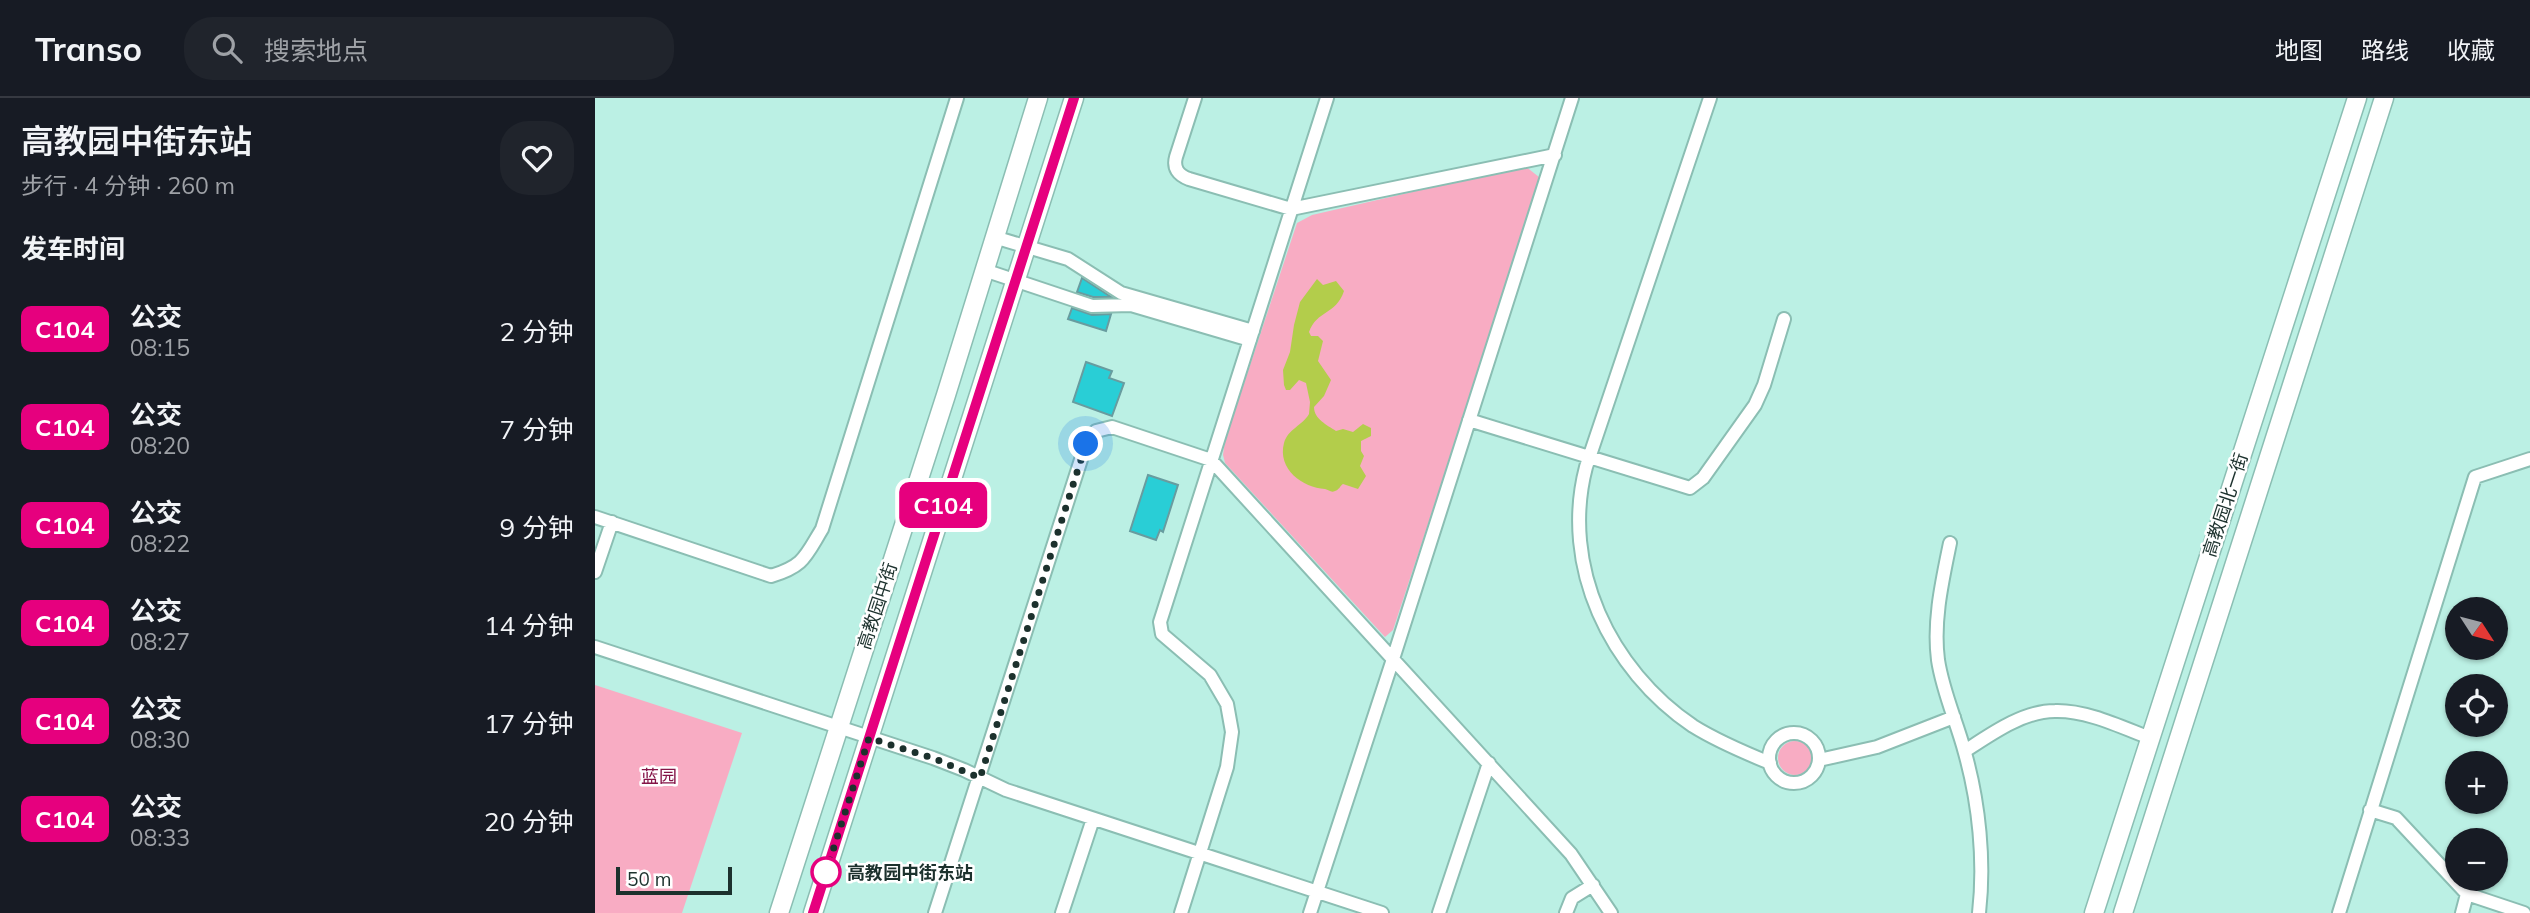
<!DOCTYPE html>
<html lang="zh">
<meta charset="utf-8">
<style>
body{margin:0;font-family:Mulish,"Noto Sans SC",sans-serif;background:#20242c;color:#f1f3f6;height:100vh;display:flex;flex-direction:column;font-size:26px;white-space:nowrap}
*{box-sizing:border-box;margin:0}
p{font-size:23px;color:#9ea1a6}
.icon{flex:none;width:38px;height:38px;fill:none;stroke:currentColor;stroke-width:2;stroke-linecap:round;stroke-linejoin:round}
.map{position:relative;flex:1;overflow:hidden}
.side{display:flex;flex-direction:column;background:#171b24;width:595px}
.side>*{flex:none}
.badge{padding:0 14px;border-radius:10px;font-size:24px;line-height:46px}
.needle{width:46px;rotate:126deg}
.tools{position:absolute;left:1850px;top:499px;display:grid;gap:14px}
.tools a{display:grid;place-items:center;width:63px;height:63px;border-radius:50%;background:#171b24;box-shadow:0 2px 5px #0004;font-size:35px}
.scale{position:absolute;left:21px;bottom:18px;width:116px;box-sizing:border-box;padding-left:7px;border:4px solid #1c312d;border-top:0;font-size:19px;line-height:24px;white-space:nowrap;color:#1c312d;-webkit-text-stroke:5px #fff;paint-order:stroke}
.you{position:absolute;width:35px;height:35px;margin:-18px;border:5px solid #fff;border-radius:50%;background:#1a73e8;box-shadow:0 0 0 10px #1a73e833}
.map>.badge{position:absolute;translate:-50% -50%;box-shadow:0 0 0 4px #fff}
h2{padding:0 21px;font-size:26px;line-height:63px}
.round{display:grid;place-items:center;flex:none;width:74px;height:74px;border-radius:28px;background:#20242c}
.headline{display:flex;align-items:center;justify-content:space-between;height:119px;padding:0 21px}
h1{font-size:33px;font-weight:600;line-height:52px}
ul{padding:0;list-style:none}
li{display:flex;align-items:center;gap:21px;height:98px;padding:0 21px}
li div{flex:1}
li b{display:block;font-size:26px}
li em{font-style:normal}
li .badge{min-width:77px;font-weight:700;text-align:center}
header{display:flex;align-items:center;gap:42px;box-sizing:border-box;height:98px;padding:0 35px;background:#171b24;border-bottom:2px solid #363941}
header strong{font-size:33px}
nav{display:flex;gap:38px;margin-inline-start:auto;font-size:24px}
.search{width:490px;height:63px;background:#20242c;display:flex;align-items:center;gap:18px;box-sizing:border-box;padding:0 24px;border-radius:28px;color:#9ea1a6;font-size:26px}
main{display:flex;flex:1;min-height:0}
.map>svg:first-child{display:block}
.green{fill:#f8acc3}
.water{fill:#b3cd4b}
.building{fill:#29ced6;stroke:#689c9f;stroke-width:2}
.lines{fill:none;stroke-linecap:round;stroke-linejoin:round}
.street-casing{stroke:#8bbeb3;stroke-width:16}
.secondary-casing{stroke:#8bbeb3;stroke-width:21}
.street{stroke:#fff;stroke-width:12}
.secondary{stroke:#fff;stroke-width:18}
.line-casing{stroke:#fff;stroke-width:16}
.line{stroke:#e6007e;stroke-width:10}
.walk{stroke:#1c312d;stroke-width:7;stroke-dasharray:0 12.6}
.stop-dot{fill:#fff;stroke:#e6007e;stroke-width:3.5}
.labels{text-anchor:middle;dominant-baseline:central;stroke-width:5;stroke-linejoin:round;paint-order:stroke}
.street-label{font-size:18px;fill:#1c312d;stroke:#fff}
.park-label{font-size:18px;fill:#841447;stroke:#fff}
.stop-label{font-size:18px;font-weight:bold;fill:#1c312d;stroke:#fff;text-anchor:start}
</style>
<header>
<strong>Transo</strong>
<div class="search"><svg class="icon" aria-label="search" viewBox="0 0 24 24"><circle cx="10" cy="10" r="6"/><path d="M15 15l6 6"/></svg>搜索地点</div>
<nav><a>地图</a><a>路线</a><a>收藏</a></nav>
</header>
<main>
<section class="side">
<div class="headline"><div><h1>高教园中街东站</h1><p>步行 · 4 分钟 · 260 m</p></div><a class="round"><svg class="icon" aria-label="heart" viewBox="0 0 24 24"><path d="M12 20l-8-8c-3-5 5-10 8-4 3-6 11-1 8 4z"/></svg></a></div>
<h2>发车时间</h2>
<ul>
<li><span class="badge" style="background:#e6007e;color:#fff">C104</span><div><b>公交</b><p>08:15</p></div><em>2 分钟</em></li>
<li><span class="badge" style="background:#e6007e;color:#fff">C104</span><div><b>公交</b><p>08:20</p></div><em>7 分钟</em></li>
<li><span class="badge" style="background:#e6007e;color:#fff">C104</span><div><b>公交</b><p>08:22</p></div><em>9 分钟</em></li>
<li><span class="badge" style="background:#e6007e;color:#fff">C104</span><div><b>公交</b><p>08:27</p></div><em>14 分钟</em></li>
<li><span class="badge" style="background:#e6007e;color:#fff">C104</span><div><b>公交</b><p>08:30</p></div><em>17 分钟</em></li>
<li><span class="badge" style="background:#e6007e;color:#fff">C104</span><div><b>公交</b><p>08:33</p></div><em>20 分钟</em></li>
</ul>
</section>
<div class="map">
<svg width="1935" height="815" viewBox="0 0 1935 815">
<rect width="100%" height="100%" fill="#bbf0e4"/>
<path class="green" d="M930,68L944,79L945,87L798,532L790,539L630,365L628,357L630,343L702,125L717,117Z
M0,587L147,635L87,815H0Z
M1183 660a17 17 0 1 1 34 0a17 17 0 1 1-34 0Z"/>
<path class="water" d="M722,181L728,187L741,183L749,193C741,217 722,212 714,234L716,238H723L728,243L723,263L736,282L729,298L719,309C719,321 732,327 741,333L748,331L758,334L768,326L776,330V338L766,343V353L769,358L765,368L771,378L763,391L748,386C745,388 744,392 740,393C736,395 734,392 730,391C708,390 682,371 689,345C693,331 708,327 714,316L715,304L711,285L704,282L695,292H691L689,287L688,272L695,254L699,227L705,204Z"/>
<path class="building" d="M487,180L516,199H498L482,194Z
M477,210L497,217L516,216L511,233L473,221Z
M491,264L517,273L514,280L529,285L517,318L478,304Z
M553,377L583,387L568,434L565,432L561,442L535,433Z"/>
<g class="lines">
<g class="street-casing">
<path id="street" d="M600,0L581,59C578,70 583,77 594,81L696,111L960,57
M1115,0L991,369C965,468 1015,572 1098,628C1122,643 1148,654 1175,665
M399,139L473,161L526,195L658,233
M389,172L497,208L536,207L655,242
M874,322L1095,390L1108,380L1160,307L1169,287L1189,221
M0,419L176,478C209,468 210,459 227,431L362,0
M1355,445C1347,484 1338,523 1343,562C1348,595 1362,624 1370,655C1384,705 1390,763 1384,815
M0,474L17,424
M0,549L338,660L369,672L411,692L787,815
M1174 660a25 25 0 1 1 50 0a25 25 0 1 1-50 0Z
M1370,653C1396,636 1428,613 1460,613C1491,612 1526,629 1555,640
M1224,662L1282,649L1359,619
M1775,712L1801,720L1872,796L1929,815
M340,815L491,346L501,333L517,329L616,362L976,756L1016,815
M467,815L498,721
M586,815L632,669L637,634L632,606L615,577L567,536L565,524L732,0
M715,815L798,561L977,0
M844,815L894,665
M971,815L977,800L998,787
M1744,815L1880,379L1935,361
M1867,815L1872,796"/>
</g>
<g class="secondary-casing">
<path id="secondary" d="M184,815L351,297L443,0
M218,815L479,0
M1499,815L1762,0
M1528,815L1789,0"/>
</g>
<use href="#street" class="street"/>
<use href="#secondary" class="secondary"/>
</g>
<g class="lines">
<g class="line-casing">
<path id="line" d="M218,815L479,0"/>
</g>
<use href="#line" class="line"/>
<path class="walk" d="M231,774L274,640L338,660L385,680L491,346"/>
</g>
<circle class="stop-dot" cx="231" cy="774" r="14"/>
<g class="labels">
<g class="street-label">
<text transform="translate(1630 407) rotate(-72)">高教园北一街</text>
<text transform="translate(282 508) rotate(-72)">高教园中街</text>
</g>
<g class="park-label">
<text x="64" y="678">蓝园</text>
</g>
<g class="stop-label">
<text x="252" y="774">高教园中街东站</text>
</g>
</g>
</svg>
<div class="tools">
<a><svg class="needle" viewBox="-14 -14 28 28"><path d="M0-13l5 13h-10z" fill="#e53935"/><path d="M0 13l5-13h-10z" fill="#9ea1a6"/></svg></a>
<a><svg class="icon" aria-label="locate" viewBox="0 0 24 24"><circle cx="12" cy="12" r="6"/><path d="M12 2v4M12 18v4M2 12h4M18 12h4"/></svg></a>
<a>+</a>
<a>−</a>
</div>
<div class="scale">50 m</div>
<div class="you" style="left:491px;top:346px"></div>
<b class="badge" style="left:348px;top:407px;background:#e6007e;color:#fff">C104</b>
</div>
</main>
